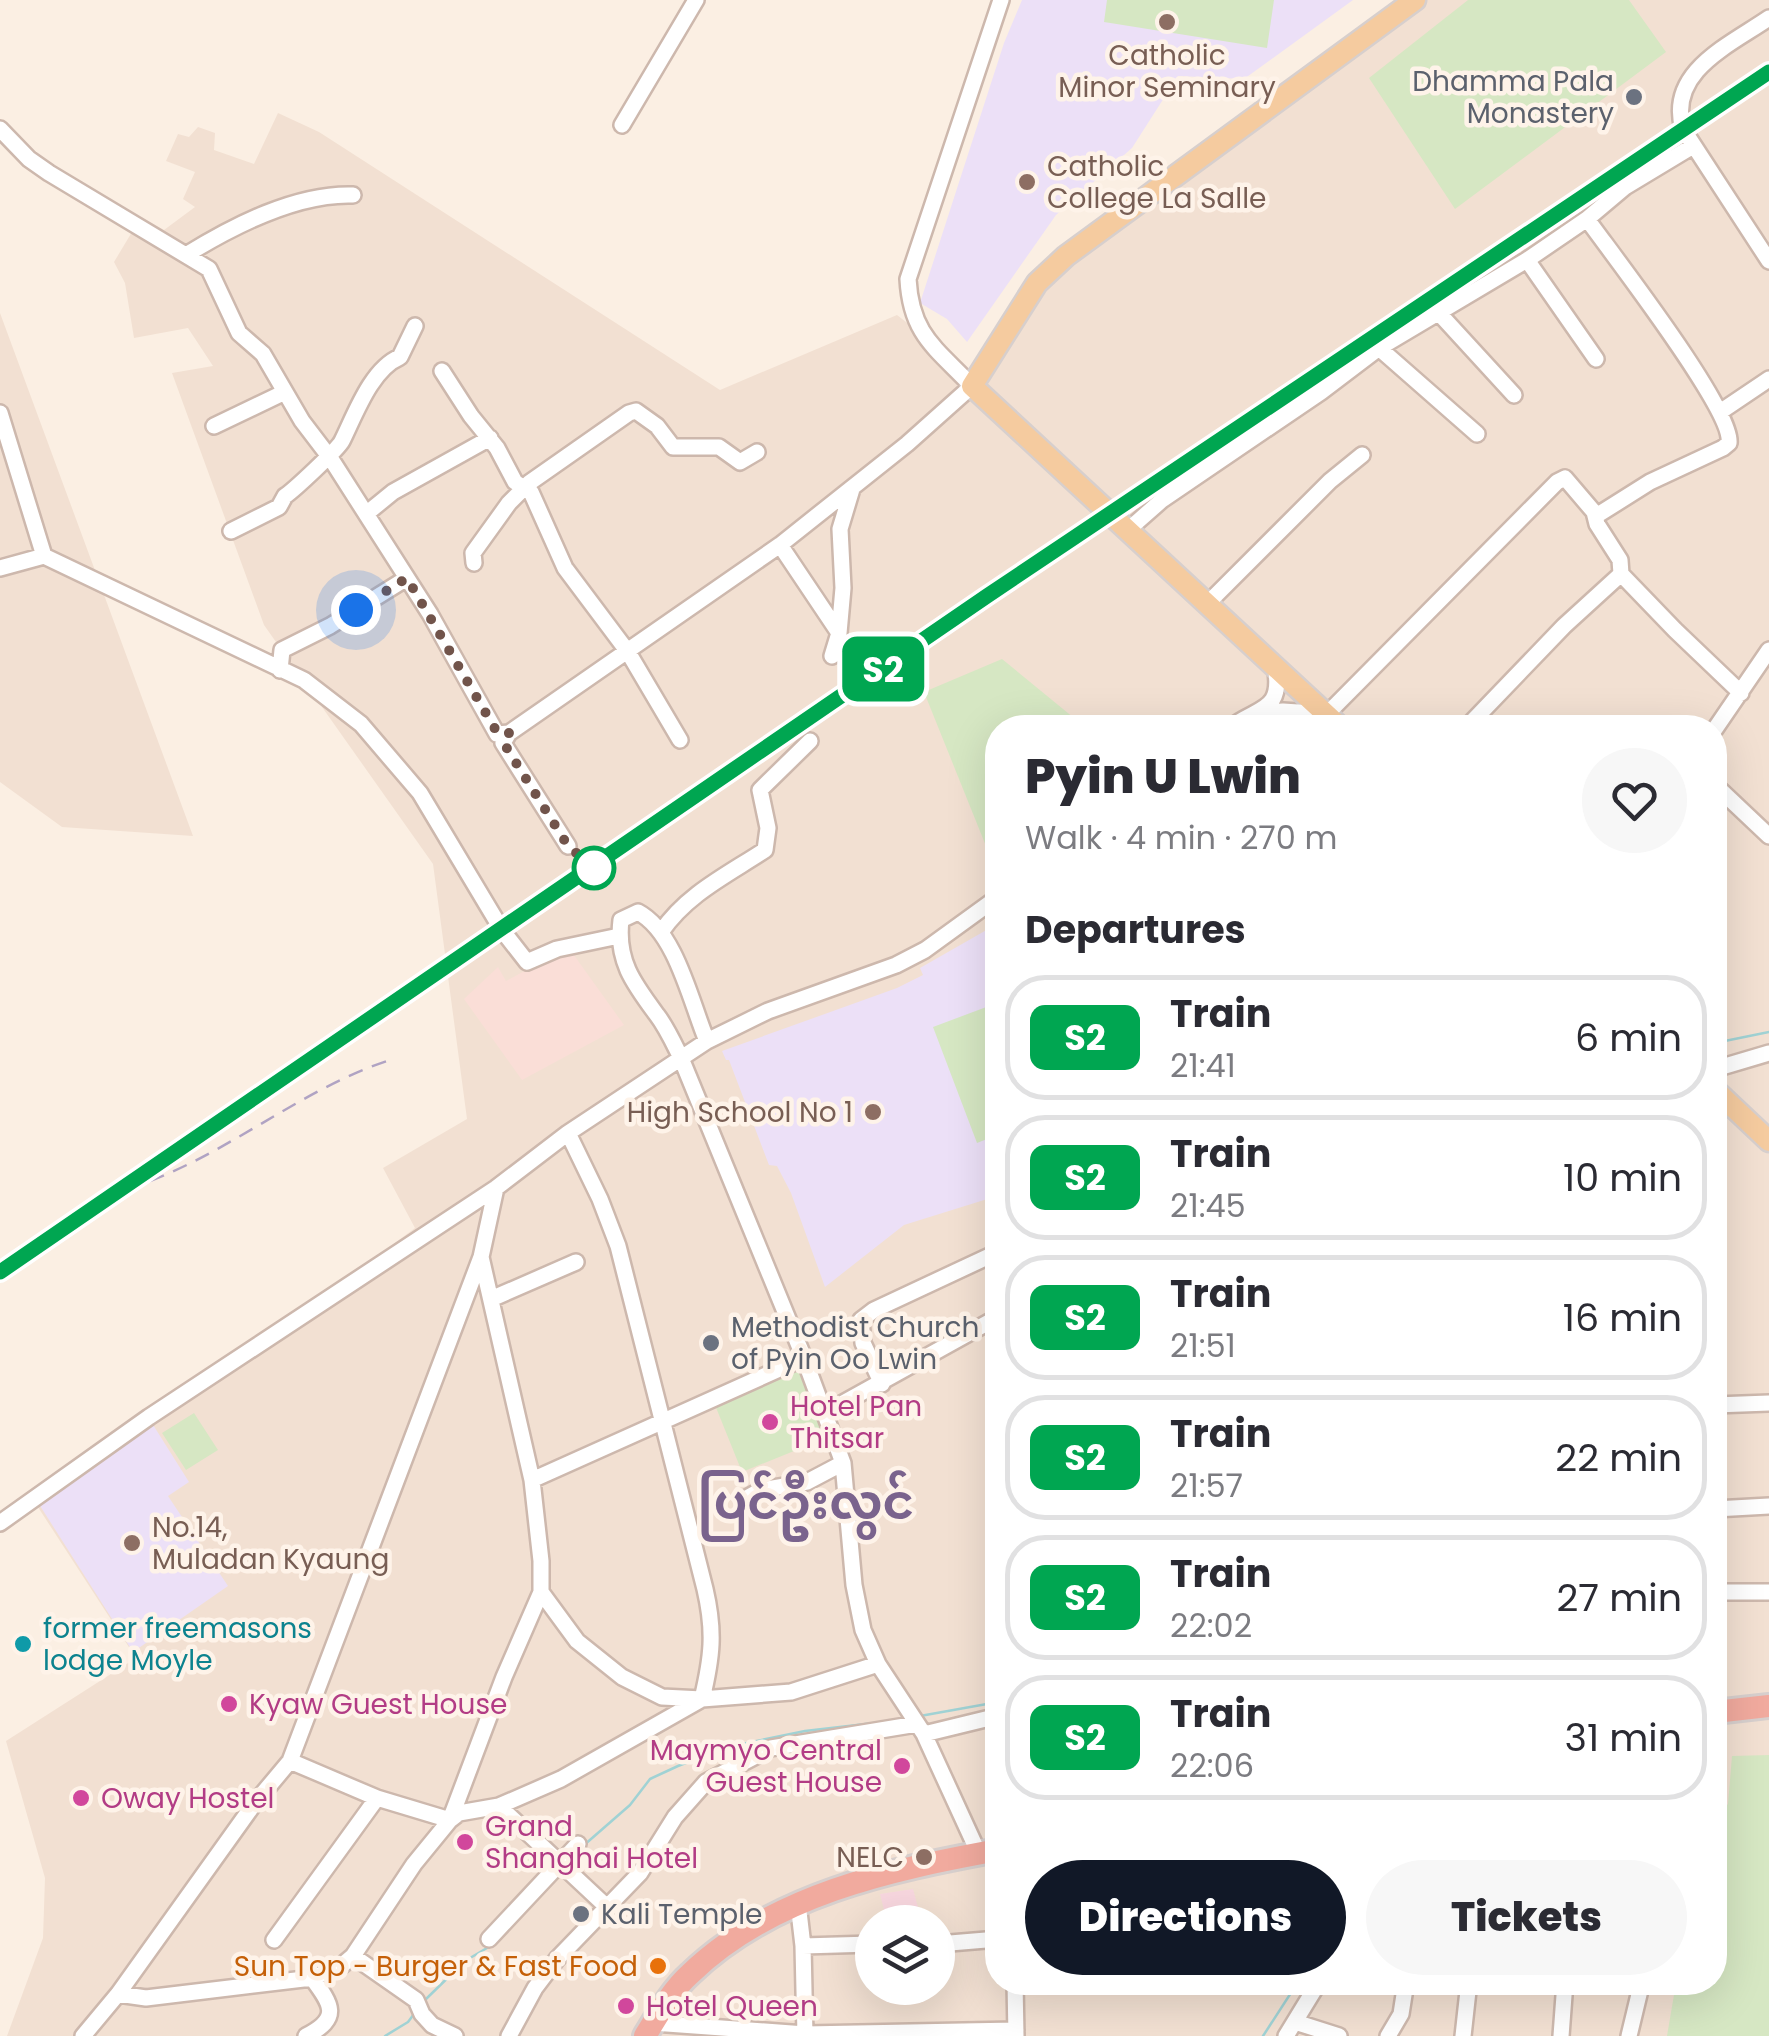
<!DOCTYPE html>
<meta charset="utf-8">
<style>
body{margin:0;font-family:Poppins,"Noto Sans Myanmar",sans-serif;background:#f7f7f7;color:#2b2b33;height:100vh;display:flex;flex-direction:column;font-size:38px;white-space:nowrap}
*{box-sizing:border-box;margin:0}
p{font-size:32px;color:#7c7c81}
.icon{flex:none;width:55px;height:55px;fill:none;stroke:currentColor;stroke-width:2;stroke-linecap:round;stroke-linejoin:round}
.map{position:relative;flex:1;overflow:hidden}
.details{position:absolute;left:985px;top:715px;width:742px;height:1280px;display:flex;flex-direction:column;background:#fff;border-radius:40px;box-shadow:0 10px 40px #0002}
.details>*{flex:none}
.badge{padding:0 20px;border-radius:15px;font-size:35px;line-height:65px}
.controls{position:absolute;left:855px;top:1905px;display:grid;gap:20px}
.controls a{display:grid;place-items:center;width:100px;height:100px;border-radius:50%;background:#fff;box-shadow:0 10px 40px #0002;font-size:50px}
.you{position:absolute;width:50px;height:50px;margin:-25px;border:8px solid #fff;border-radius:50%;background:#1a73e8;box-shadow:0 0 0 15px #1a73e833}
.map>.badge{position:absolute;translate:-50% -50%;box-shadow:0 0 0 5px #fff}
h2{padding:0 40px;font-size:38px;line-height:90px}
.round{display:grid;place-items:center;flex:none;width:105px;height:105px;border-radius:52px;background:#f7f7f7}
.summary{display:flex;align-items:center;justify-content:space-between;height:170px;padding:0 40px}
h1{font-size:48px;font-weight:800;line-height:75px}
.primary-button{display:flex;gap:20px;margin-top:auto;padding:20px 40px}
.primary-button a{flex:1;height:115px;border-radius:60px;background:#111827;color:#fff;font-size:40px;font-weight:800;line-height:115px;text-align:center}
.primary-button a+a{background:#f7f7f7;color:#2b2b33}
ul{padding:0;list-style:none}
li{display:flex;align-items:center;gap:30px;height:125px;margin:0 20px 15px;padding:0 20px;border:5px solid #e1e1e2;border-radius:40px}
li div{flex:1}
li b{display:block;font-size:38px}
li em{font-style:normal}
li .badge{min-width:110px;font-weight:700;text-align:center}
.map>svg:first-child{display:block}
.residential{fill:#f2e0d2;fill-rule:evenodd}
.commercial{fill:#faded7}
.education{fill:#ece0f7}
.medical{fill:#f8d7df}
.green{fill:#d6e7c3}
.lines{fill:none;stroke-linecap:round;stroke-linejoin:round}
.stream{stroke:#a0d2d4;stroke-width:2.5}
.minor-casing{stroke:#cdb8ad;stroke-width:20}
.major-casing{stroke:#d7cfcd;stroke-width:25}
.highway-casing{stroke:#d7cfcd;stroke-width:28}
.minor{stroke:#fff;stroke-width:15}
.major{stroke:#f5cb9f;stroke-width:20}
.highway{stroke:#f1aa9e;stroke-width:22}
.rail{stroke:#b0a3c3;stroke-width:2.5;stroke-dasharray:15 10;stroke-linecap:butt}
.line-casing{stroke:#fff;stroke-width:22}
.line{stroke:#00a651;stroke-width:15}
.walk{stroke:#71544b;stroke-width:10;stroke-dasharray:0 18}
.education-dot{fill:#8d6e63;stroke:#fef3e9;stroke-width:4}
.worship-dot{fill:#6b7280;stroke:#fef3e9;stroke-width:4}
.stop-dot{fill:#fff;stroke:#00a651;stroke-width:5}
.hotel-dot{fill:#d1479c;stroke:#fef3e9;stroke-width:4}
.culture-dot{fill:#0f9aa8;stroke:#fef3e9;stroke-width:4}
.food-dot{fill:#e8710a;stroke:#fef3e9;stroke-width:4}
.labels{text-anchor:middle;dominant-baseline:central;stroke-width:9;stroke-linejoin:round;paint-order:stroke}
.education-label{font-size:28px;fill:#785e54;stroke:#fef3e9;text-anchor:start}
.worship-label{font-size:28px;fill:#5b616d;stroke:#fef3e9;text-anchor:start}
.hotel-label{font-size:28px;fill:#b23c85;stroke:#fef3e9;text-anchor:start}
.culture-label{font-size:28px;fill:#0d838f;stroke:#fef3e9;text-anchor:start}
.food-label{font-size:28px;fill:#c56008;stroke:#fef3e9;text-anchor:end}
.town-label{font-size:48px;font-weight:bold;fill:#7a638d;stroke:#fef3e9}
</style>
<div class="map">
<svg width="1769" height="2036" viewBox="0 0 1769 2036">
<rect width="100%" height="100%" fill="#fbefe3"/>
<path class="residential" d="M1408,0H1769V2036H7L43,1938L45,1878L6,1741L136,1658L34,1501L211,1381L415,1228L383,1168L467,1119L433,864L264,625L172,373L213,366L188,328L134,338L125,283L114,262L141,217L164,230L195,207L183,199L195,172L166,161L178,134L189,137L198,127L215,133L214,150L254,164L278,113L319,132L720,390L897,315L969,371L1027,281L1331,47ZM998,728H1715V1982H998ZM872,1922H938V1988H872Z
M0,313L193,836L62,827L0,782Z"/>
<path class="commercial" d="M563,950L571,951L624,1025L522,1080L464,999L498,967L506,981Z"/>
<path class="education" d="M1022,0H1353L1244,79L1178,76L1132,148L1056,215L967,342L947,319L920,303L1004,43Z
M997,924V1196L904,1225L825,1287L791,1193L777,1166L769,1165L729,1060H726L722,1051L897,988L923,975L920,968Z
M150,1420L189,1482L168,1496L228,1586L133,1652L37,1501Z"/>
<path class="medical" d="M913,1889L922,1922H887L880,1894Z"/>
<path class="green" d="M1107,0H1274L1267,48L1104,22Z
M1468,0H1629L1666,52L1455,209L1369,78Z
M1002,659L1085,727L998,728L997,852L990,856L924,692Z
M997,1003V1135L977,1143L933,1027Z
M799,1371L826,1438L742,1472L715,1405Z
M194,1413L218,1450L186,1470L162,1433Z
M1769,1755V2036H1667L1676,1983L1715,1982V1818L1728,1804L1732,1756Z"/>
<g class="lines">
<path class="stream" d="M1715,1043L1769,1032
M920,1716L998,1702
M583,1846L630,1805L650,1779L678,1766L727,1747L805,1731L883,1722
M425,2000L465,1961L492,1945
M385,2036L408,2022L414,2014
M1263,2036L1298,1982"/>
<g class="minor-casing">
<path id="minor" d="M1769,18C1728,46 1667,72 1683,129L1769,261
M622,125L696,0
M0,129L29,159L49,173L209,269L239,333L263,354L302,421L331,459L430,614L497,734L509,733L780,545L907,444L972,386C936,348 911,335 908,279L1001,0
M1587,219C1612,254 1734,411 1729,443L1723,448L1650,482L1596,516
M186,255C233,226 296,193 353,195
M1527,260L1596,359
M1437,311L1514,395
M1379,348L1477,434
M442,371L471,416L497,448L515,482L531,492L565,568L628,652L680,740
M1720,412L1769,379
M0,413L44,556L304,680L361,724L420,793L502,930L527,962L557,949L619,936
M214,426L285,392
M366,514L393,492L490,438
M1128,530L1162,500L1321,392L1379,348L1527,260L1587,219L1625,187L1693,146
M231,531L279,507L285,496C293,491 338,449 342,441C355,415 371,369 400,357L415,326
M780,545L839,633
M474,563L473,553L509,503L529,483L629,413L636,411L657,426L673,447H719L740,462L757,452
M0,568L44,556
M1207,604L1330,481L1362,455
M832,656L839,633L843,588L840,529L852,489
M280,670L282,650L330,626L407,578
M1260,713L1283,711L1327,714L1557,482L1565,478L1594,512L1597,524L1620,560L1621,574L1675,630L1741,693
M1230,728C1258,706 1284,713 1275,665
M1466,728L1564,626L1621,574
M1715,729L1769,650
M509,733L503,743L568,846
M1715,785L1769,836
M661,932C687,894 727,875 765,850L768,828L760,790L810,741
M707,1041C691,1003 676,932 638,912L621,920C616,961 634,984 657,1015C667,1028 674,1044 681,1058L804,1358L843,1463L854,1585L863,1630L878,1664L924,1734L979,1854
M1715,1069L1769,1053
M491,1299L576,1262
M882,1384L863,1343L861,1320L874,1310L998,1252
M1715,1405L1769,1403
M825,1413L998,1317
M532,1480L804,1358
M743,1500L761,1490L807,1482L843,1463
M1715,1509L1769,1506
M0,1523L149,1417L496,1188L568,1133L707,1041L768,1011L896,965L925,950L998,897
M541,1592L577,1641L622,1677L662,1697L702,1699L791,1692L878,1664
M1715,1592H1769
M924,1734L998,1716
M290,1761L377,1798L450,1820L459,1813L499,1806L561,1779L702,1699C712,1657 715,1632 705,1589L618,1246L600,1199L568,1133
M499,1806L608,1908
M798,1903L803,1946L805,2036
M489,1939L578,1844
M274,1940L377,1798
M938,1944L998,1939
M803,1946L872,1944
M353,1956L416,2000L422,2014L432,2025L455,2036
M1015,1982L1016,2036
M118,1994L146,1998L312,1978L340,1967L353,1956L414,1864L450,1820L504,1677L541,1592V1561L532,1480L481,1257
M1295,2022L1339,2036
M653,2023L805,2034L1016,2030
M83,2036L118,1994L254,1804L290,1761L481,1257L496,1188
M306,2036C341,2018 332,2005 312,1978
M509,2036L535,1988L557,1959L640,1873L675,1817L706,1782L771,1748L917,1724
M1286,2036L1319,1982
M1388,2036L1401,2014L1406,1982
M1463,2036L1469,1982
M1561,2036L1565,1982
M1629,2036L1642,1982"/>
</g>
<g class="major-casing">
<path id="major" d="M1341,728L972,386L1037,283L1066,256L1415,0
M1715,1090L1769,1141"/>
</g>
<g class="highway-casing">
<path id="highway" d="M1715,1712L1769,1706
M645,2036C658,2015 672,1990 690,1974C772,1895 889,1870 998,1850"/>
</g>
<use href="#minor" class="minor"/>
<use href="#major" class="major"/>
<use href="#highway" class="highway"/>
<path class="rail" d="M150,1181C234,1149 304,1088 390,1060
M0,1272L987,596L1769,72"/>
</g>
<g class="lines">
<g class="line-casing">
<path id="line" d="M0,1272L987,596L1769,72"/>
</g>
<use href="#line" class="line"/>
<path class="walk" d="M356,610L407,578L498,734L509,733L503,742L568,846L594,868"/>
</g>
<g class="education-dot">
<circle cx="1167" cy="22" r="10"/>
<circle cx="1027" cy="182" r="10"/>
<circle cx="873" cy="1112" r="10"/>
<circle cx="132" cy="1543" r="10"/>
<circle cx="924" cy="1857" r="10"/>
</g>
<g class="worship-dot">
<circle cx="1634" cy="97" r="10"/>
<circle cx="711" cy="1343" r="10"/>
<circle cx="581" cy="1914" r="10"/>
</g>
<circle class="stop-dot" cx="594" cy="868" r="20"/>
<g class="hotel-dot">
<circle cx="770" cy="1422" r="10"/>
<circle cx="229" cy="1704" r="10"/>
<circle cx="902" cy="1766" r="10"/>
<circle cx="81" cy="1798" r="10"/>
<circle cx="465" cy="1842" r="10"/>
<circle cx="626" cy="2006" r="10"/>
</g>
<circle class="culture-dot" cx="23" cy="1644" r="10"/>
<circle class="food-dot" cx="658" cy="1966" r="10"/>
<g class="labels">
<g class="education-label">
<text x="1167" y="55" text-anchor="middle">Catholic<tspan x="1167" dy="32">Minor Seminary</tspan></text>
<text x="1047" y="166">Catholic<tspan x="1047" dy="32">College La Salle</tspan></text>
<text x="853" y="1112" text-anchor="end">High School No 1</text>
<text x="152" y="1527">No.14,<tspan x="152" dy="32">Muladan Kyaung</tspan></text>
<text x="904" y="1857" text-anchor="end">NELC</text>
</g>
<g class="worship-label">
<text x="1614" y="81" text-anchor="end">Dhamma Pala<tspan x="1614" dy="32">Monastery</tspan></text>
<text x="731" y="1327">Methodist Church<tspan x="731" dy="32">of Pyin Oo Lwin</tspan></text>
<text x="601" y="1914">Kali Temple</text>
</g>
<g class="hotel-label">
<text x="790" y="1406">Hotel Pan<tspan x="790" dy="32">Thitsar</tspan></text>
<text x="249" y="1704">Kyaw Guest House</text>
<text x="882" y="1750" text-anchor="end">Maymyo Central<tspan x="882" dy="32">Guest House</tspan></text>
<text x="101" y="1798">Oway Hostel</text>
<text x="485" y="1826">Grand<tspan x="485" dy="32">Shanghai Hotel</tspan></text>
<text x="646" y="2006">Hotel Queen</text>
</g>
<g class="culture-label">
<text x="43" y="1628">former freemasons<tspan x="43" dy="32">lodge Moyle</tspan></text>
</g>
<g class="food-label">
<text x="638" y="1966">Sun Top - Burger &amp; Fast Food</text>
</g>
<g class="town-label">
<text x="806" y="1502">ပြင်ဦးလွင်</text>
</g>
</g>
</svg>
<div class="controls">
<a><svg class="icon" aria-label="layers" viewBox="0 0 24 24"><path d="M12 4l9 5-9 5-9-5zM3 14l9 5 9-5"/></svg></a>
</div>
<div class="you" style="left:356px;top:610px"></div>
<b class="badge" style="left:883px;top:669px;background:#00a651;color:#fff">S2</b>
<section class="details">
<div class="summary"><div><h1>Pyin U Lwin</h1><p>Walk · 4 min · 270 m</p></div><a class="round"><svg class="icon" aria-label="heart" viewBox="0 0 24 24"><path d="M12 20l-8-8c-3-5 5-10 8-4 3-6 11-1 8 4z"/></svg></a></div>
<h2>Departures</h2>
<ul>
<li><span class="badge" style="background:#00a651;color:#fff">S2</span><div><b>Train</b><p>21:41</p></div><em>6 min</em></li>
<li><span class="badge" style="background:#00a651;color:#fff">S2</span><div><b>Train</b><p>21:45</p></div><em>10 min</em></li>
<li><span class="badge" style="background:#00a651;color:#fff">S2</span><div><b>Train</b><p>21:51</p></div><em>16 min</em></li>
<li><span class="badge" style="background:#00a651;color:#fff">S2</span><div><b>Train</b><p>21:57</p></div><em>22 min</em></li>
<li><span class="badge" style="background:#00a651;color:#fff">S2</span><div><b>Train</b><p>22:02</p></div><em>27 min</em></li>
<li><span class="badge" style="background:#00a651;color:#fff">S2</span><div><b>Train</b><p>22:06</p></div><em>31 min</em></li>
</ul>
<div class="primary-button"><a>Directions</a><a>Tickets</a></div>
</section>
</div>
